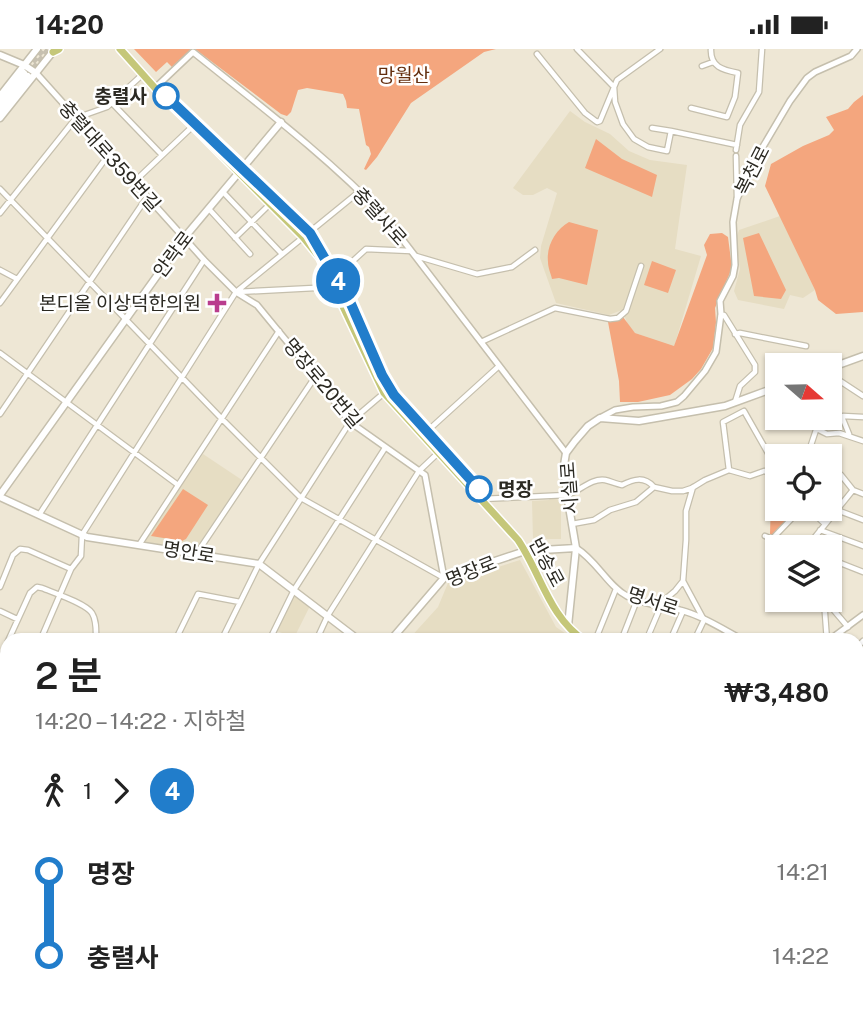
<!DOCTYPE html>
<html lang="ko">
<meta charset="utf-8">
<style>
body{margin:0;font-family:"Public Sans","Noto Sans KR",sans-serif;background:#f2f2f2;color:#222;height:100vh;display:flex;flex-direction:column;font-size:26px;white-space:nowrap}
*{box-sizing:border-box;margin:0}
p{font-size:23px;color:#767676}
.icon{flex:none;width:38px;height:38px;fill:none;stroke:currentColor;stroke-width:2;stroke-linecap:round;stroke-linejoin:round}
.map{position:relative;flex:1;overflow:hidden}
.drawer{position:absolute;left:0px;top:584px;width:864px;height:380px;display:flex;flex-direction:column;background:#fff;border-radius:21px 21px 0 0;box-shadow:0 2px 5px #0004}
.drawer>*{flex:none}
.badge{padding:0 14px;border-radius:23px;font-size:24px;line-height:46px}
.needle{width:46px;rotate:110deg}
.buttons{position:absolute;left:765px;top:304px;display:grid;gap:14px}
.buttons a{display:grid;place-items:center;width:77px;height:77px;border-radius:0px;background:#fff;box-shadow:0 2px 5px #0004;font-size:35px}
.map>.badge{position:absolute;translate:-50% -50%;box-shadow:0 0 0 4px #fff}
.legs{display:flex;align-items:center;gap:10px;height:77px;padding:0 35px;font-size:23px}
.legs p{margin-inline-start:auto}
.head{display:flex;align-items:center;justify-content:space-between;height:119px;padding:0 35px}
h1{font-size:38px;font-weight:600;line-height:52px}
ul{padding:0 35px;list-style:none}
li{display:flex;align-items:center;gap:24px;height:84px;font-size:26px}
li i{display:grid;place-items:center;width:10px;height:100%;margin:0 9px;background:currentColor}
li i::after{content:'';width:18px;height:18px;margin:-9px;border:5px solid;border-radius:50%;background:#fff}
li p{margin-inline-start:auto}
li:first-child i{background:linear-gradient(#0000 50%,currentColor 0)}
li:last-child i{background:linear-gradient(currentColor 50%,#0000 0)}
.status{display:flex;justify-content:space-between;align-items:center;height:49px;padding:0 35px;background:#fff;direction:ltr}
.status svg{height:19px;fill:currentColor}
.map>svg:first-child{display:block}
.built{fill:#e6ddc3}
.green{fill:#f4a67e}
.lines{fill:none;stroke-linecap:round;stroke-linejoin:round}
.secondary-tunnel{stroke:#c7c1b1;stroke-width:6;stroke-dasharray:6 3;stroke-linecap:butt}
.minor-casing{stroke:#c5bfad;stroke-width:7}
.tertiary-casing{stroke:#c5bfad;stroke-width:8}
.secondary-casing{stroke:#c5bfad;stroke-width:9}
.primary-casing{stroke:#fff;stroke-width:10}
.minor{stroke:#fff;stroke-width:4.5}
.tertiary{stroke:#fff;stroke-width:5}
.secondary{stroke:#fff;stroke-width:6}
.primary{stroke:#c5c779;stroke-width:7}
.line-1-casing{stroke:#fff;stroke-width:16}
.line-1{stroke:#217dcb;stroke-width:10}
.stop-1-dot{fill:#fff;stroke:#217dcb;stroke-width:3.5}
.poi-dot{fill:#b93d8d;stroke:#fff;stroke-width:2.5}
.labels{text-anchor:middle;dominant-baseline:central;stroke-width:5;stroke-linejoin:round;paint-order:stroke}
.park-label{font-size:19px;fill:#632e0e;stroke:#fff}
.stop-label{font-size:19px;font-weight:bold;fill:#2b2922;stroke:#fff;text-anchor:end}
.street-label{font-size:19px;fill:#2b2922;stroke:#fff}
.poi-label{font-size:19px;fill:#2b2922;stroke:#fff;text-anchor:end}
</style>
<div class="status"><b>14:20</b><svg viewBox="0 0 49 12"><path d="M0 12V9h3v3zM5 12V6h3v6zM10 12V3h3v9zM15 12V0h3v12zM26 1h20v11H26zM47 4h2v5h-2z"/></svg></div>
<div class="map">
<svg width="863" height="964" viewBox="0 0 863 964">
<rect width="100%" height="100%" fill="#eee7d5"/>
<path class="built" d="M570,62L585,73L610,85L629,102L650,111L687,116L675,200L701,207L674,298L635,284L628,276L622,261L609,266L556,254L540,209L541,197L557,144L547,139L533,146H523L513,139Z
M780,167L815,241L803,249L790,246L784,260L738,251L734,242L740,220L736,190L739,181Z
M203,405L242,431L195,501L146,493L145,490Z
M550,449H554L561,452V490H533L532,452L549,451Z
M520,511L556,578L575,591H408L438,558L448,534Z
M294,547L310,557L294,589L277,582Z
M7,947V957H126L118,964H0V949Z
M195,957H238L235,964H196Z
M778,957H853L858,964H782Z"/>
<path class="green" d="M134,0H192L172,18L167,13L156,23Z
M195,0H496L484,3L411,54L377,108L366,121L364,120L371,105L369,98L366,96L359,60L347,59L346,52L343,45L307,39L298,41L291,63L287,67L281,65Z
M863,46V263L836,265L818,251L815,241L765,137L771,115L803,97L829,86L834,81L826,68L848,60L854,53Z
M596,90L622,110L657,126L652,148L585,119Z
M569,173L598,181L587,236L559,229L552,230C551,225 548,219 548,213C546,197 556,180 569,173Z
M722,184L728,188L732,219L715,259L716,274L713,299L701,320L692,330L670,346L638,353H620L619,332L608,273L623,268L635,284L674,297L707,206L704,196L710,185Z
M759,184L786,241L781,250L754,247L743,189Z
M652,212L676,221L668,244L644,236Z
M183,440L208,456L186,490L182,492L151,487Z
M771,449L777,452V460H789L793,463L792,467L773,486L770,485Z
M250,957H696L699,964H246Z"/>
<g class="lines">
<path class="secondary-tunnel" d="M27,20L43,0
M28,27L49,0"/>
<g class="minor-casing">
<path id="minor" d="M577,0L614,38L615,53L623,75L634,90L648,98L667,102L671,82L737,96
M537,5L585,64L597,73L600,72L617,31L660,0
M702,17L713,13
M112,54L162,106
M691,59L727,68L735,48L738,24C723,21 710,18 711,0
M652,79L671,82
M736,101L740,76L759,43L762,0
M736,107L737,150
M134,133L193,77
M0,140L221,369L301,449L444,529
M223,143L282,205
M209,160L250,205
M0,164L76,69L107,58L142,26
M235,189L270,155
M416,207L477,225L512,218L535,201
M0,221L17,230
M331,232L366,200L411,202
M237,243L334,238
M0,254L109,105
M721,267L724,266L755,316V323L740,337L735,353
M735,285L740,284L806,297
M481,293L555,259L610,270L618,269L626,262L641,217
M0,304L178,436
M830,321L834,328L863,347
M0,365L147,148
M842,368L849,385
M816,369L819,377L843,367L863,368
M423,386L499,317
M807,408L816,381L819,377V381L827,385L839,384L863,392
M729,421L723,373L744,362L769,406L773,423
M830,435L841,426L853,441L863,445
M481,450L567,446C580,442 591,429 605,431C610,432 616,435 622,436C634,430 644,427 654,438L672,442H683L692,439L705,431L729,421L750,427L764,422L777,425
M809,460L825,475
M837,461L863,471
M39,466L204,211
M572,475L594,471L610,461L636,453L654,438
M820,481L863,497
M765,487L772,490L783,499
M772,490L795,466L807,460
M139,496L279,282
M806,499L853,441
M197,504L315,328
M830,510L863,523
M683,532L704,571L694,592
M0,538L13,506L20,500L28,501L71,520
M824,551L827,592
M825,551L848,578
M0,562L17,570
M8,592L30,544L37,538L42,539C54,544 85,554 92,564C97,572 96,583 96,592
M40,592L71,520L81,507L82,486L236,243L360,142
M175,592L198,545L240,553
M221,592L259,515L350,373L384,344
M269,592L294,541L385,399
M316,592L328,566L419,422L438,404
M595,592L616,540
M621,592L637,551
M646,592L663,552L675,542L683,532L686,491V462L693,438
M670,592L683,562
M7,595L3,605L2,613L7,617
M858,597L863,592
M0,646L7,649
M0,685L7,669
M858,685L863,678
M0,690L7,693
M858,704L863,709
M858,728L863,732
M858,814L863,822
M858,848L863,844
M774,957L779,964
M855,957L860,964"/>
</g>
<g class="tertiary-casing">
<path id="tertiary" d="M36,24L204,211L236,243L257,256L312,323L350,373L425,426L444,529
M155,39L193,3C259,56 328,108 386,169L566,404
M600,369L615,361L633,358L661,357L677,353L684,347L705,322L716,303L721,265L720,252L733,227L735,216L733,173L737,150L751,118L790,52L807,29L815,23L851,7L857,0
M576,499C597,512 608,537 627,547C643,556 663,556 680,561C703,567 724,581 745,592
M828,592L863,566
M858,751L863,754"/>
</g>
<g class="secondary-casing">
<path id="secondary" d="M0,6L24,16L36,24
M0,47L37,0
M0,55L24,24
M0,62L28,27
M0,69L55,0
M830,319L863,307
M0,446L184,189L281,73
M0,448L87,488L259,515L360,592
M568,577L576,499L567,446L564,416L566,404L575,392L588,377L600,369L639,372L725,357L777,338
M390,592L444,529L525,502L576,499
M0,902L7,900
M240,964L244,957"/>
</g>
<g class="primary-casing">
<path id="primary" d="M120,0L155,39L303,188L320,209L384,344L518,491C541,525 549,568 585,592
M53,3L59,0
M858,900L863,908"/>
</g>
<use href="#minor" class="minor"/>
<use href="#tertiary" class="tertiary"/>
<use href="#secondary" class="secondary"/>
<use href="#primary" class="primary"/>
</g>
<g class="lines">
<g class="line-1-casing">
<path id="line-1" d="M166,47L310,184L351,255L382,326L394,346L479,440"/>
</g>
<use href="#line-1" class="line-1"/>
</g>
<g class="stop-1-dot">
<circle cx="166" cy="47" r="12"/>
<circle cx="479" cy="440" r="12"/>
</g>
<path class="poi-dot" d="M213.5 243.5h7v7h7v7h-7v7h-7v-7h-7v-7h7z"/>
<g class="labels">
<g class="park-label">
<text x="404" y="26">망월산</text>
</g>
<g class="stop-label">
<text x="147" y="47">충렬사</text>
<text x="498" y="440" text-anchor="start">명장</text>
</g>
<g class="street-label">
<text transform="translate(110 107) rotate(48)">충렬대로359번길</text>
<text transform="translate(752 121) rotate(-63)">복천로</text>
<text transform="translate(380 167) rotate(48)">충렬사로</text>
<text transform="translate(173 205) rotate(-53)">안락로</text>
<text transform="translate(323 334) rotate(50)">명장로20번길</text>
<text transform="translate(569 439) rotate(-94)">시실로</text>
<text transform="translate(189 503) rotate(9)">명안로</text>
<text transform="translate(547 513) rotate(62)">반송로</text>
<text transform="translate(471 522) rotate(-22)">명장로</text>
<text transform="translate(653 552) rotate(18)">명서로</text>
</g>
<g class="poi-label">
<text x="201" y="254">본디올 이상덕한의원</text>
</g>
</g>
</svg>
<div class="buttons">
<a><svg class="needle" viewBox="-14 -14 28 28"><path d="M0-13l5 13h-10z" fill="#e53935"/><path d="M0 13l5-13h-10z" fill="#767676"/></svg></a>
<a><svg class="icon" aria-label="locate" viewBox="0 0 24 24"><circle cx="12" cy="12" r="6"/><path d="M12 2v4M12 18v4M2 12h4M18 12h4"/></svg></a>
<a><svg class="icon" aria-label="layers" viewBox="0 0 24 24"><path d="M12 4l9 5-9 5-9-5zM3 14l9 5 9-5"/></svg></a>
</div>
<b class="badge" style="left:338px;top:232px;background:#217dcb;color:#fff">4</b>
<section class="drawer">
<div class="head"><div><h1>2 분</h1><p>14:20 – 14:22 · 지하철</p></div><b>₩3,480</b></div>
<div class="legs"><svg class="icon" aria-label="walk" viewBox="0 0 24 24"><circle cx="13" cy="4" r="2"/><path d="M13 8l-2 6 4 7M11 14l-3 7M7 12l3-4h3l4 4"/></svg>1<svg class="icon" aria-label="forward" viewBox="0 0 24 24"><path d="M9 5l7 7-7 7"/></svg><b class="badge" style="background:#217dcb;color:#fff">4</b></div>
<ul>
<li><i style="color:#217dcb"></i><b>명장</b><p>14:21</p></li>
<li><i style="color:#217dcb"></i><b>충렬사</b><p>14:22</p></li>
</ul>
</section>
</div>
